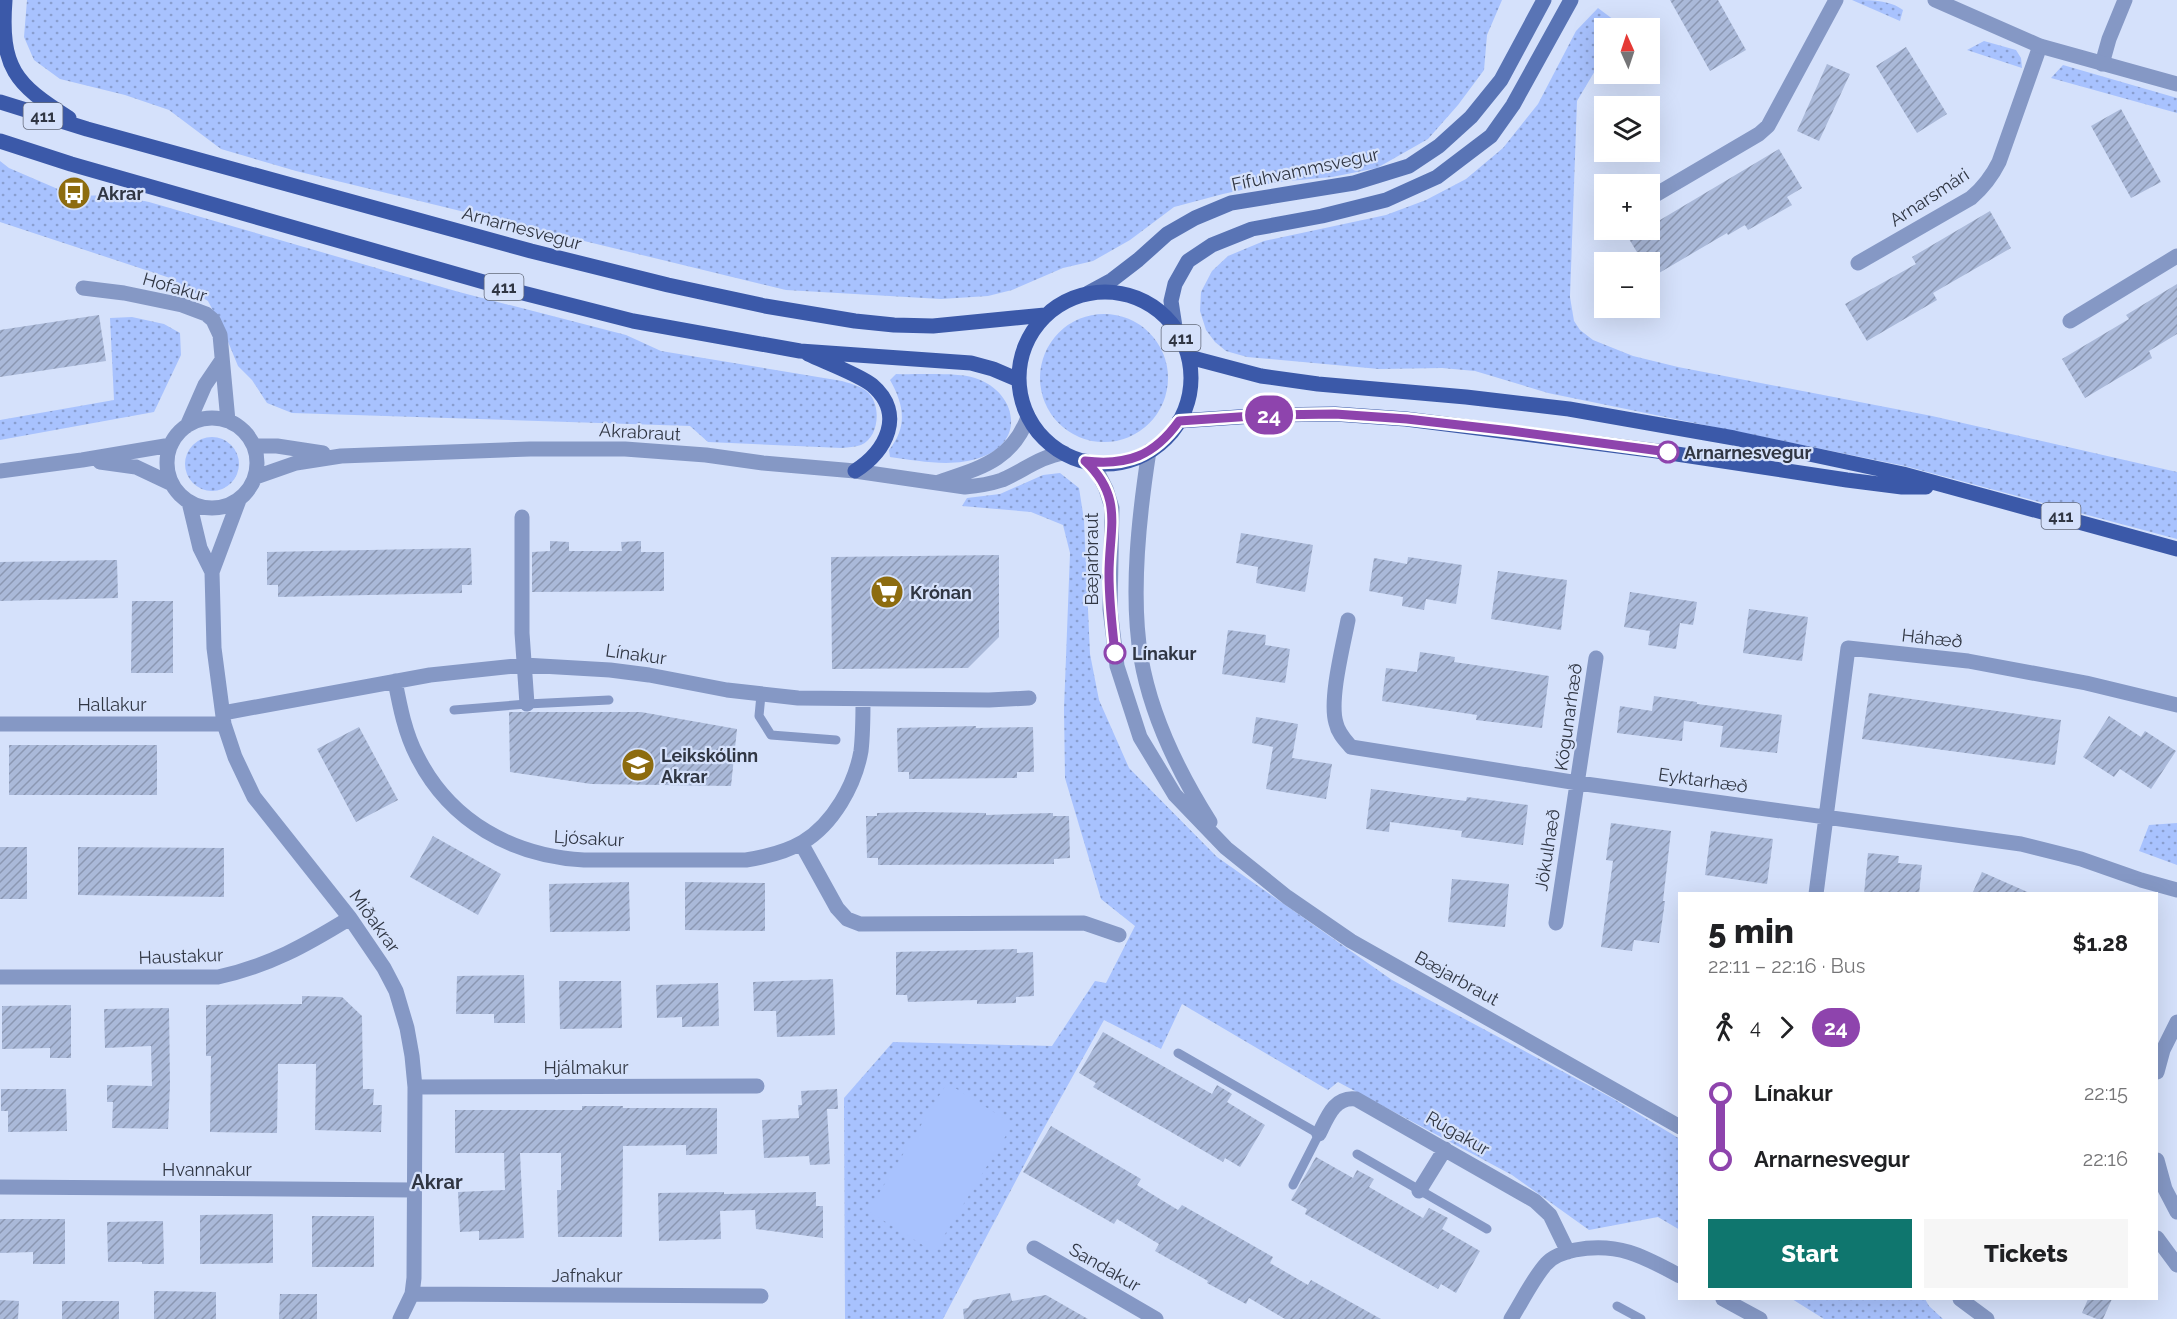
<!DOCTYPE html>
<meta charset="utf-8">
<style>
body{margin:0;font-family:Raleway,sans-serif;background:#f6f6f6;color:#202124;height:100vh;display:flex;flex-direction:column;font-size:22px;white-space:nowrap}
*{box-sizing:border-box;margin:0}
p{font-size:20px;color:#757577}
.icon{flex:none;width:33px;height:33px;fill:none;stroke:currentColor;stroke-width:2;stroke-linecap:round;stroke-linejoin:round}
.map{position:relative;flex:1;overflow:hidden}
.drawer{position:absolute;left:1678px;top:892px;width:480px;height:408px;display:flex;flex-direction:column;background:#fff;border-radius:0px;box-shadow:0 6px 24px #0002}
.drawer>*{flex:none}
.badge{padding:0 12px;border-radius:20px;font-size:21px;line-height:39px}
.needle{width:39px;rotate:357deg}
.buttons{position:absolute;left:1594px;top:18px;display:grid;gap:12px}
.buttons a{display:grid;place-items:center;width:66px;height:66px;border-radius:0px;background:#fff;box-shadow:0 6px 24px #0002;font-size:30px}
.map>.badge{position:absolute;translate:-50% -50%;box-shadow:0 0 0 3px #fff}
.legs{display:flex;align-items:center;gap:9px;height:66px;padding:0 30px;font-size:20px}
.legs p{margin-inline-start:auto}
.summary{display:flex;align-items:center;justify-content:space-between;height:102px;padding:0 30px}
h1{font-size:33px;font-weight:800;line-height:45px}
.action{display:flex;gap:12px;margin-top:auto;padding:12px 30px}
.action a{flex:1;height:69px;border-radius:0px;background:#0f766e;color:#fff;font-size:24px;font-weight:800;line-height:69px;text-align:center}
.action a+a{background:#f6f6f6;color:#202124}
ul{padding:0 30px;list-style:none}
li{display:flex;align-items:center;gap:21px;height:66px;font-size:22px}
li i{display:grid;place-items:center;width:9px;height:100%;margin:0 8px;background:currentColor}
li i::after{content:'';width:15px;height:15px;margin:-8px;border:4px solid;border-radius:50%;background:#fff}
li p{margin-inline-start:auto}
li:first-child i{background:linear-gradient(#0000 50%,currentColor 0)}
li:last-child i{background:linear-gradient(currentColor 50%,#0000 0)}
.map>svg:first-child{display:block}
.green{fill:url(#green-dots)}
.pitch{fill:#a8c2fe}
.building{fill:url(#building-hatch)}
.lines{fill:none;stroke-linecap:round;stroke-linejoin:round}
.service{stroke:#8598c5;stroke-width:9}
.minor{stroke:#8598c5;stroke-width:15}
.tertiary{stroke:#8598c5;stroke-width:15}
.secondary{stroke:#5974b5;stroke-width:15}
.primary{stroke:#3b59a9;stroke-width:15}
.line-1-casing{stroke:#fff;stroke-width:14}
.line-1{stroke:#8e44ad;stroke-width:9}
.stop-1-dot{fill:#fff;stroke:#8e44ad;stroke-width:3}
.labels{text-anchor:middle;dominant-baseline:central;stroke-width:4.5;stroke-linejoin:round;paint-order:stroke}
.shield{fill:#d5e1fb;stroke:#62697a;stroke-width:1.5}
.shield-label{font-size:16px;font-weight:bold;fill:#303643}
.street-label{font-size:18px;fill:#303643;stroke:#d5e1fb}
.poi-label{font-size:18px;font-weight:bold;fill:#303643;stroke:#d5e1fb;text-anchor:start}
.stop-label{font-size:18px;font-weight:bold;fill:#303643;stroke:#d5e1fb;text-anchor:start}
.neighbourhood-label{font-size:20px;font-weight:bold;fill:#303643;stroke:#d5e1fb}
</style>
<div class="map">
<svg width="2177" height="1319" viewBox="0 0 2177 1319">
<defs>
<pattern id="green-dots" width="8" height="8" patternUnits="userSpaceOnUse" patternTransform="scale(1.5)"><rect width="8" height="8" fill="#a8c2fe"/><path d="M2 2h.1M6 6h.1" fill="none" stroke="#899ecf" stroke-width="1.8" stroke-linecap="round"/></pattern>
<pattern id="building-hatch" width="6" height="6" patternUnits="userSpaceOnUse" patternTransform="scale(1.5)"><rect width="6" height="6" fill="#aab9d9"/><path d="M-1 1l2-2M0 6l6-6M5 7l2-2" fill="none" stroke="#8b97b2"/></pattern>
</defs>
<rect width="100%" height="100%" fill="#d5e1fb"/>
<path class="green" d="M27,0H1502L1487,35L1484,70L1458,105L1428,139L1377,168L1332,177L1278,182L1223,194L1174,207L1130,240L1093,261L1063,268L1012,290L988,296L941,299L786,290L296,171L221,149L169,110L125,95L60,79L34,60L24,37Z
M1852,0C1870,0 1890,0 1903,10L1900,21Z
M1598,8L1622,26L1620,28H1605V54L1577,101L1570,297L1574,321L1580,330L1593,340L1633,356L1678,367L1932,416L2177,472V539L1905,466L1548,393L1475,371L1442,368L1379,369L1247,357L1226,351L1215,342L1206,330L1200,311L1201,292L1212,271L1228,256L1264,241L1386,215L1426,200L1466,179L1503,148L1538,104L1576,31Z
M1984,41L2016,50L2021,58L2022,68L1967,50Z
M2063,65L2177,98V113L2051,78Z
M0,161L9,168L74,196L114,195L149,202L459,292L626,335L661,351L842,381C852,384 865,387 871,396C881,410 878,438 861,445C855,447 848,447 842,448L708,442L690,426L292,413L267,403L252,380L238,366L224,332L208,301L170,278L0,222Z
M1040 378a64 64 0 1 1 128 0a64 64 0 1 1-128 0Z
M132,317L164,324L180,333L181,355L154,412L0,440V420L114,400L110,318Z
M896,374C918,375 955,372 975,378C1016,391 1027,441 982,457C953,468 920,461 890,457L889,450C908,426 904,405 890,380Z
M185 464a27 27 0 1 1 54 0a27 27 0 1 1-54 0Z
M1060,473L1079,488L1084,520L1090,654L1099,700L1129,768L1217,857L1392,980L1612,1098L1680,1139V1230L1658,1217L1589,1230L1512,1175L1338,1082L1328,1090L1182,1004L1161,1049L1104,1020L1039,1137L943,1319H845L844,1098L893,1042L1052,1046L1095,981L1106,983L1135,926L1101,899L1065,778L1064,709L1070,553L1063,525L1031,512L962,506L967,498L1000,494L1043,475Z
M2177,823V865L2139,851L2149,825Z
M1792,1299H1925L1929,1306L1943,1319H1824Z"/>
<path class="pitch" d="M947,1083L1013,1124L934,1252L868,1211Z"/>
<path class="building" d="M1670,0H1718L1746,50L1710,71Z
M1906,47L1947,114L1917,133L1876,66Z
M1827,64L1850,74L1819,141L1797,131Z
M2121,109L2161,182L2131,198L2091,126Z
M1779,149L1802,188L1787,197L1792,205L1748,230L1745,225L1728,235L1727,233L1659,273L1657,270L1650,275V262H1643L1629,239L1644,230H1650V226Z
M1990,211L2011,248L1933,293L1937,300L1867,341L1845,304L1916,264L1912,257Z
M2177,284V334L2149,351L2152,358L2085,398L2062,359L2129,319L2126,315Z
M99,315L106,361L0,377V330Z
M1241,533L1313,545L1305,592L1256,583L1258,567L1236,563Z
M550,541L569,542V551H622L621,542L641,541V552H664V591L532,592V552L550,551Z
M471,548L472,585H462V593L278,597V585H267V552Z
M999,555V637L968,668L832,669L831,557Z
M1408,557L1462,565L1456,604L1426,599L1424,610L1402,606L1403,597L1369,591L1374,558L1407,564Z
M117,560L118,598L0,601V562Z
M1498,571L1567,580L1561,630L1491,619Z
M1630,592L1697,602L1693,625L1680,623L1676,649L1648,645L1650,631L1624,627Z
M132,601H173V673H131Z
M1749,609L1808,617L1802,661L1743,653Z
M1228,630L1266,635L1265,645L1290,649L1285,683L1222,674Z
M1420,652L1455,657L1454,662L1549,676L1542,728L1476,720L1477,715L1382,701L1386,668L1417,672Z
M1869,693L2061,720L2055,765L1862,739Z
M1654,696L1697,702V704L1782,715L1777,753L1720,747L1723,726L1684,721L1682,741L1617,733L1620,706L1652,711Z
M509,712H641L737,729L731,786L591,784L510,772Z
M2109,716L2141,737L2145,731L2176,751L2151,789L2120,769L2114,777L2083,757Z
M1256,717L1298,724L1292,758L1332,764L1326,799L1266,789L1273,747L1252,743Z
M976,726V728L1033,727L1034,772H1017V778L909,779V772H898L897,728Z
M359,727L398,800L356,822L317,749Z
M9,745H157V795H9Z
M1371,789L1466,801L1467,797L1528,805L1523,845L1461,837L1462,831L1390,822L1389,832L1366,829Z
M918,812L986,813V815L1053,813V816H1069L1070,858L1054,859V864L878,865V858H867L866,816H877V813Z
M1611,823L1671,831L1663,901H1665L1659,943L1634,940L1632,951L1601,947L1613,861L1606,860Z
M1711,831L1773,839L1767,884L1705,875Z
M433,836L501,874L478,915L410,877Z
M0,847H27V899H0Z
M78,847L224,848V897L78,895Z
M1868,853L1899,856L1898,863L1922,865L1919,894H1864Z
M1982,872L2032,894H1972Z
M1452,879L1509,884L1505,927L1448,922Z
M629,882L630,931L550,932L549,884Z
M685,882L765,883V931L685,930Z
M1017,949V953L1033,952L1034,996L1016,997V1003L977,1004V1000L908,1002L907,995H896V952Z
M524,975L525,1023H494V1014H456L457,976Z
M833,979L835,1035L777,1037L776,1011H754L753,982Z
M559,981H621L622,1028L560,1029Z
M718,983L719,1026L682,1027V1017L657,1018L656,985Z
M302,996L342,997L362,1016L363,1089H374L373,1105H382L381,1132L315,1130L316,1064H278L277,1133L210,1132L211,1056H206V1005L302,1004Z
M71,1005V1058H50V1048L2,1049V1006Z
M169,1008L170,1085L168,1129L112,1128L113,1102H107V1085L152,1086L151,1046L105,1048L104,1009Z
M1103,1032L1212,1094L1217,1085L1232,1094L1227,1102L1265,1125L1240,1167L1225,1158L1223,1162L1093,1087L1096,1083L1079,1073Z
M1,1089H66L67,1131L8,1132V1111H1Z
M837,1089L838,1109H827L830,1164L810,1165L809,1156L764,1158L762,1120L799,1118L798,1105H802L801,1091Z
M582,1106H623V1108H717V1154L686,1155V1145L623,1146L622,1237H558L557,1190H561V1153H520L524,1238L479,1240V1231L460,1232L458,1192L505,1190L504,1153H455V1110H582Z
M1051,1126L1141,1179L1137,1185L1178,1210L1182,1205L1273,1257L1270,1263L1308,1285L1311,1280L1381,1319H1285L1249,1298L1246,1304L1207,1283L1208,1281L1155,1251L1159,1244L1117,1219L1114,1224L1023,1172Z
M1316,1157L1353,1178L1357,1170L1374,1179L1369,1187L1423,1218L1429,1208L1448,1218L1442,1229L1480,1251L1456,1293L1441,1284L1438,1289L1305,1214L1307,1209L1291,1200Z
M724,1192V1194L816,1192V1206H823V1238L756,1229L755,1210L720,1211L721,1239L659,1241L658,1193Z
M273,1214V1263L200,1264V1215Z
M312,1216H374V1267H312Z
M0,1219H65V1264H33V1252L0,1253Z
M163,1221L164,1264H142V1262H108L107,1222Z
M154,1291L216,1292V1319H154Z
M1010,1293L1012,1301L1046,1295L1088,1319H964L963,1309L968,1308L973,1300Z
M280,1294H317V1319H279Z
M2088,1299H2112L2103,1319H2097L2082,1313Z
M0,1300L19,1301L18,1319H0Z
M62,1301H119V1319H62Z"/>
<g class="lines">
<path class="service" d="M761,695L759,716L771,735L836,740
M454,710L527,704L609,700
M1178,1053L1319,1134L1293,1185
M1357,1154L1487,1229
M1617,1306L1641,1319"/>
<path class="minor" d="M2102,64L2109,39L2125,0
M1650,198L1759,134L1768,126L1836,0
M1858,263L1971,198C1984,187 1992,176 1999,162L2040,46
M83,288L124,293L182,305L206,314L213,320L220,335L228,421
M2070,321L2177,256
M167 463a45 45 0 1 1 90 0a45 45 0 1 1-90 0Z
M187,426L205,385L222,360
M255,446H277L323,453
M100,462L136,467L172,484
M0,471L82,460L171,445
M256,477L296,463L341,456L530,449H625L706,455L763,463L855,471L965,487C977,486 990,484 1002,480C1023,471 1041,456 1064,453
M939,482C979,468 1012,461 1028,417
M189,502L200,548L212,572L214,648L224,724L235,757L254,797L350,918L384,968L396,991L407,1028L412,1056L415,1087L414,1278L412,1294L400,1319
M522,517V633L527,704
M212,572L239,500
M1348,620C1343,646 1329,700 1336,723C1338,733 1345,740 1351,747L1578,783L2021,844L2081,859L2141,880L2177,890
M395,681C400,707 405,733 417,756C450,822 513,856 584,860H746C765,857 786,852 803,842C833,824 855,785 861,751C863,734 863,717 863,700
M223,713L430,675L524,665L610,670L649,675L727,690L798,698L989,700L1029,698
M0,724H224
M801,843L837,908L847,919L860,924L1084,923L1119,935
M1816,894L1848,648L1968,661L2086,683L2177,705
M1556,923L1596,658
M0,977H218C269,966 306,945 350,918
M415,1087L757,1086
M1319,1134C1327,1118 1334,1096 1356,1099L1535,1201L1550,1215L1568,1252
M0,1187L414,1190
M1419,1191L1445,1149
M2157,1238L2177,1265
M1034,1248L1156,1319
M412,1294L761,1296
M1723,1299L1760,1319
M1511,1319C1521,1303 1534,1277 1546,1264C1553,1256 1565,1252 1575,1250C1618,1242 1643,1256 1680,1276"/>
<path class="tertiary" d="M1935,0L2040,46L2177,84
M1149,451C1139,515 1130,594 1141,658C1151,716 1179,773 1210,822
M1085,461L1098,473L1106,489L1112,508L1110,609L1117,666L1140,737L1175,795L1226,848L1287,897L1351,941L1680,1127
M2157,1072L2163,1050L2177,1022
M2157,1160L2165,1189L2177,1212
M1960,1299L1987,1319"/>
<path class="secondary" d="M1088,293L1112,280L1138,260L1167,234L1195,218L1231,203L1354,183L1409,166L1439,146L1471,117L1501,80L1544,0
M1175,327L1171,301L1175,284L1188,261L1212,245L1252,229L1322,216L1386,200L1437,177L1491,136L1513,105L1571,0"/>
<path class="primary" d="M5,0C0,68 15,84 69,118
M0,102L87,129L531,251L668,285L765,306L855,321L894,325L933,326L1045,315
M0,141L71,164L515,291L633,321L800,351L971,363L993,369L1019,380
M1019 378a86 86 0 1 1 172 0a86 86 0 1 1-172 0Z
M808,354C825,362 860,375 872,385C906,414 886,451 855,471
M1189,357L1261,376L1318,384L1466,397L1569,409L1734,438L1903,474L2177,549
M1179,421L1268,415L1335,414L1406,419L1657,451L1847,480L1902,487H1926"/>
</g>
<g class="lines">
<g class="line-1-casing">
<path id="line-1" d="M1115,653C1112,627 1109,601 1109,574C1109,528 1124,497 1085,461C1127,466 1154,456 1179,421L1268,415L1335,414L1407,419L1511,431L1668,452"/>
</g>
<use href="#line-1" class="line-1"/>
</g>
<defs>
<g id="bus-disc" transform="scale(1.725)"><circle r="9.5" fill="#8d6c0f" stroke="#d5e1fb"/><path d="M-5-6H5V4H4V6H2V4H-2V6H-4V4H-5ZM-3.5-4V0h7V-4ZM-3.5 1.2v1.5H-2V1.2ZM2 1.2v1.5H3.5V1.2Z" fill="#fff"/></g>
<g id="supermarket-disc" transform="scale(1.725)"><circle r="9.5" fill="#8d6c0f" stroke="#d5e1fb"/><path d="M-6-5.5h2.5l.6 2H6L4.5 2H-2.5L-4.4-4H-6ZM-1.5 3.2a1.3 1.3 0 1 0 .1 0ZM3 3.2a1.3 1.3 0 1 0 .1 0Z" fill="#fff"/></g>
<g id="school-disc" transform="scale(1.725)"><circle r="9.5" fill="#8d6c0f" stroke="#d5e1fb"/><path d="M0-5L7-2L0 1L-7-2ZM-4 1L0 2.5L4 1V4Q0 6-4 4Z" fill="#fff"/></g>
</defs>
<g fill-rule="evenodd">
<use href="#bus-disc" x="74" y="193"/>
<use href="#supermarket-disc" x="887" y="592"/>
<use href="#school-disc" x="638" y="765"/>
</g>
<g class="stop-1-dot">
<circle cx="1668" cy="452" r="10"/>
<circle cx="1115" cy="653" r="10"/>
</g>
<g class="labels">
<g class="shield">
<rect x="23.5" y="103" width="39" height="26" rx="4.5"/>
<rect x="484.5" y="274" width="39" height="26" rx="4.5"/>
<rect x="1161.5" y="325" width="39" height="26" rx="4.5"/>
<rect x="2041.5" y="503" width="39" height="26" rx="4.5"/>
</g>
<g class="shield-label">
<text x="43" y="116">411</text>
<text x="504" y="287">411</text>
<text x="1181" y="338">411</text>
<text x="2061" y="516">411</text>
</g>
<g class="street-label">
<text transform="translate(1305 169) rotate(-12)">Fífuhvammsvegur</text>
<text transform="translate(1929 197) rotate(-33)">Arnarsmári</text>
<text transform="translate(522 228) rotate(15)">Arnarnesvegur</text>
<text transform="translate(175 287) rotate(16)">Hofakur</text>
<text transform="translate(640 432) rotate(3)">Akrabraut</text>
<text transform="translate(1091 559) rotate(-90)">Bæjarbraut</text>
<text transform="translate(1932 638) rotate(6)">Háhæð</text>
<text transform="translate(636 654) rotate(8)">Línakur</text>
<text x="112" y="704">Hallakur</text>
<text transform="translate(1568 717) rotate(-82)">Kögunarhæð</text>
<text transform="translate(1703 780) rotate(8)">Eyktarhæð</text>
<text transform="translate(589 838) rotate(3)">Ljósakur</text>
<text transform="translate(1547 850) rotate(-81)">Jökulhæð</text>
<text transform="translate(375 921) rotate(54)">Miðakrar</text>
<text transform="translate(181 956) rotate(-2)">Haustakur</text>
<text transform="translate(1457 978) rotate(29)">Bæjarbraut</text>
<text x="586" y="1067">Hjálmakur</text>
<text transform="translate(1458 1133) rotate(30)">Rúgakur</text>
<text x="207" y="1169">Hvannakur</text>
<text transform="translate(1105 1267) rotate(30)">Sandakur</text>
<text x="587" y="1275">Jafnakur</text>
</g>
<g class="poi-label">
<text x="97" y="193">Akrar</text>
<text x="910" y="592">Krónan</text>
<text x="661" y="755">Leikskólinn<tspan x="661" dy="21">Akrar</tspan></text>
</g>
<g class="stop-label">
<text x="1684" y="452">Arnarnesvegur</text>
<text x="1132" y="653">Línakur</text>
</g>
<g class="neighbourhood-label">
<text x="437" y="1182">Akrar</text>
</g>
</g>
</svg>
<div class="buttons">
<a><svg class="needle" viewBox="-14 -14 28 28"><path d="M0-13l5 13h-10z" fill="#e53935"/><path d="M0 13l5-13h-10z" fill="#757577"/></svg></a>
<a><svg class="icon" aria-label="layers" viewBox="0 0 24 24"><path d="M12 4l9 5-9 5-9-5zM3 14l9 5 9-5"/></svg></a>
<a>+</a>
<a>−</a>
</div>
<b class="badge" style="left:1269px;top:415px;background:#8e44ad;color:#fff">24</b>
<section class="drawer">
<div class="summary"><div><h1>5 min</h1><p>22:11 – 22:16 · Bus</p></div><b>$1.28</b></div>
<div class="legs"><svg class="icon" aria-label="walk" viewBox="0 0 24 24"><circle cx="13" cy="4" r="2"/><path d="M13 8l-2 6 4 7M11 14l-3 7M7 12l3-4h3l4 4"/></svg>4<svg class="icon" aria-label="forward" viewBox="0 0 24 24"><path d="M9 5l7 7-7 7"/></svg><b class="badge" style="background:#8e44ad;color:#fff">24</b></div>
<ul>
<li><i style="color:#8e44ad"></i><b>Línakur</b><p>22:15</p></li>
<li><i style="color:#8e44ad"></i><b>Arnarnesvegur</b><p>22:16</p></li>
</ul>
<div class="action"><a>Start</a><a>Tickets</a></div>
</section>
</div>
